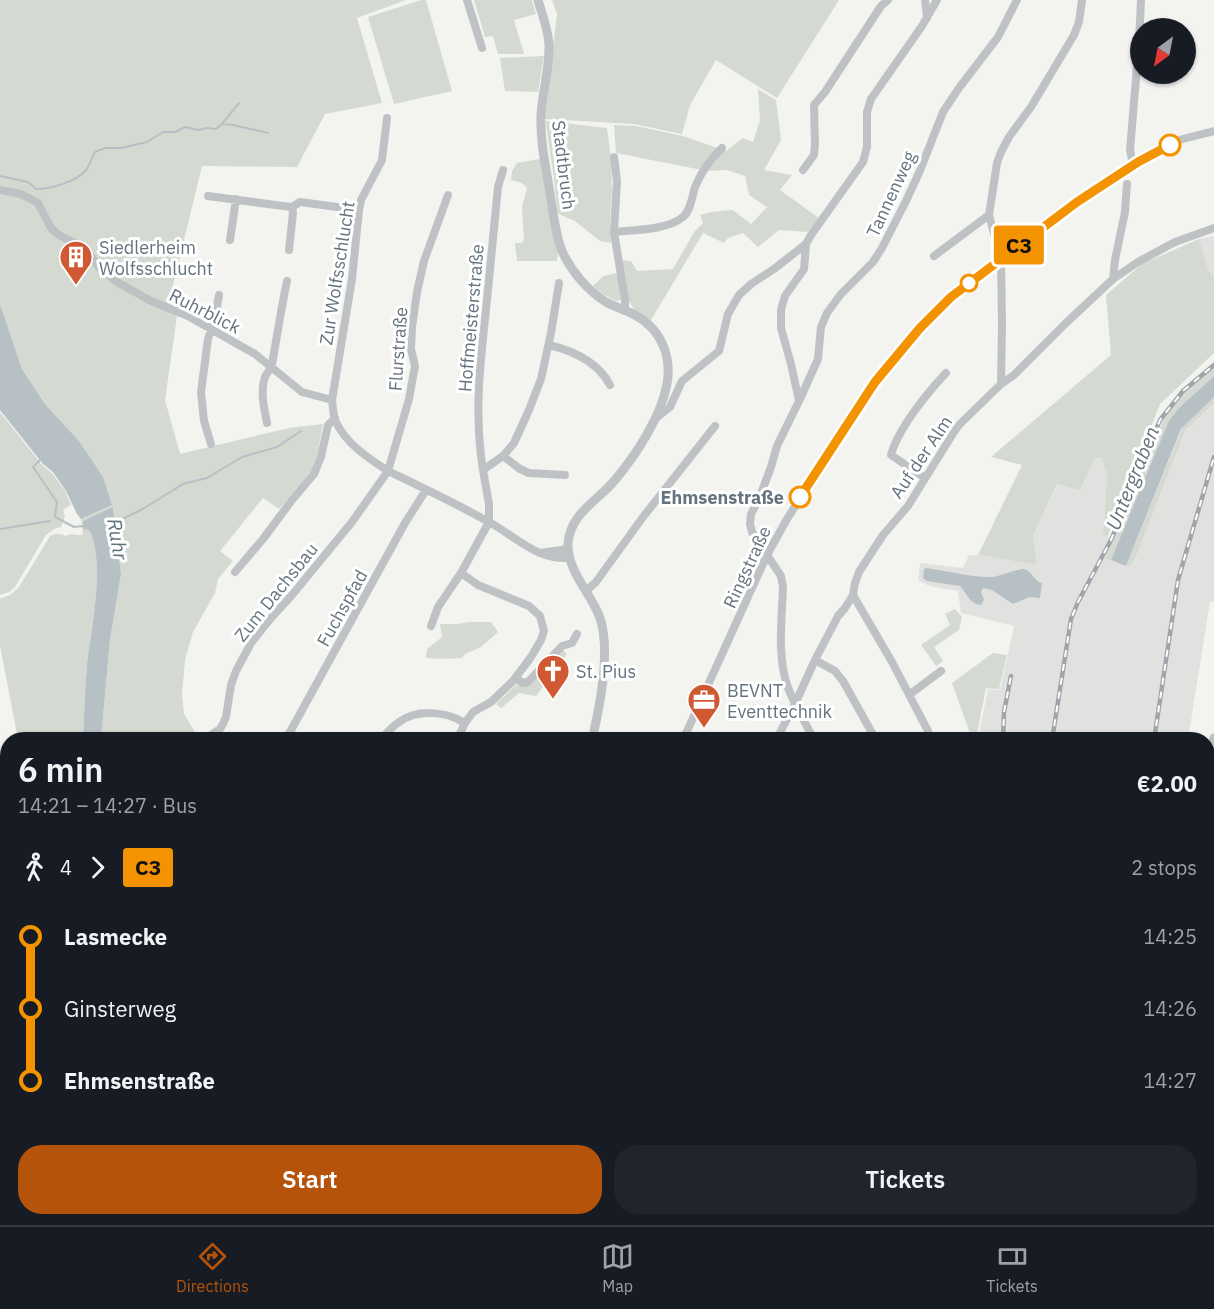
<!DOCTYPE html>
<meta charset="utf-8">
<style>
body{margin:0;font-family:"IBM Plex Sans",sans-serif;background:#20242c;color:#f1f3f6;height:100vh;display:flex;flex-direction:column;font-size:22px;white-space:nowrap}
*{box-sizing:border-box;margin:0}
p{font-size:20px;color:#9ea1a6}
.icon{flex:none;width:33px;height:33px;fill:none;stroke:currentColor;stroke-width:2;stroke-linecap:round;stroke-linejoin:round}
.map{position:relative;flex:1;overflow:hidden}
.side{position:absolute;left:0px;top:732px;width:1215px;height:494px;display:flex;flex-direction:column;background:#171b24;border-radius:24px 24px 0 0;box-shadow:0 2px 4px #0004}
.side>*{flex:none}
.badge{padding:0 12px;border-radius:4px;font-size:21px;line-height:39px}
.needle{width:39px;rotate:212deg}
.controls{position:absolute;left:1130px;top:18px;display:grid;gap:12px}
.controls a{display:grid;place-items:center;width:66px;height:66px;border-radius:50%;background:#171b24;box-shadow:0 2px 4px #0004;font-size:30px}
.map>.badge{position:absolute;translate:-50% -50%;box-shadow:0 0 0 3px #fff}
.legs{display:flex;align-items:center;gap:9px;height:66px;padding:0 18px;font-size:20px}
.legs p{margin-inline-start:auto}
.head{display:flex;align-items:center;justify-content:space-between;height:102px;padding:0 18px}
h1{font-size:33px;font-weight:600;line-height:45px}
.action{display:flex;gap:12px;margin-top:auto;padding:12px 18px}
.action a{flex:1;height:69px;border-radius:24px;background:#b45309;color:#fff;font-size:24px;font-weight:600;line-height:69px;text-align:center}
.action a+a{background:#20242c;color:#f1f3f6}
ul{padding:0 18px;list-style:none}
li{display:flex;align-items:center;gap:21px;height:72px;font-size:22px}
li i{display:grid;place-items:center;width:9px;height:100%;margin:0 8px;background:currentColor}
li i::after{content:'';width:15px;height:15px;margin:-8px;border:4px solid;border-radius:50%;background:#171b24}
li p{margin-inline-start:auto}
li:first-child i{background:linear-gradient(#0000 50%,currentColor 0)}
li:last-child i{background:linear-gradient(currentColor 50%,#0000 0)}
.tabs{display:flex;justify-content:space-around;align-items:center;height:84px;border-top:2px solid #363941;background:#171b24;font-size:16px;color:#9ea1a6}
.tabs a{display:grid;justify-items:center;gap:3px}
.tabs .current{color:#b45309}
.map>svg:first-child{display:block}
.built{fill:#e1e2e0}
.green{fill:#d4dad1}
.water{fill:#b7c1c5}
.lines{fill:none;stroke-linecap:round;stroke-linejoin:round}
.stream{stroke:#b7c1c5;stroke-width:2}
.minor{stroke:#bfc2c5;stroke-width:8}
.tertiary{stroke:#bfc2c5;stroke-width:9}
.rail-casing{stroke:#a0a5a9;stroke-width:4.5}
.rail{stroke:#fff;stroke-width:2;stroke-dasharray:7;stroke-linecap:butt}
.line-1-casing{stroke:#fff;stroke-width:14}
.line-1{stroke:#f49301;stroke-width:9}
.stop-1-dot{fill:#fff;stroke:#f49301;stroke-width:3}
.labels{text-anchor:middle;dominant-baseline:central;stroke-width:6;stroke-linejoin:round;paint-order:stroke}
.street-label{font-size:18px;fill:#65737e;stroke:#fff}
.poi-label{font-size:18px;fill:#65737e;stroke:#fff;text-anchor:start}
.stop-label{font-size:18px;font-weight:bold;fill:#65737e;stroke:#fff;text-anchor:end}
.water-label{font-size:20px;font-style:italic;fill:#61747b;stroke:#fff}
</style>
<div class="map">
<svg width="1214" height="1225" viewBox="0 0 1214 1225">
<rect width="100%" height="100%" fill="#f3f3f0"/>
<path class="built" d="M1214,236V276L1209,271L1199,239Z
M1214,403V602H1210L1188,739H978L988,689L1000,690L1014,626L961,613L958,591L929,586L918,580L920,563L963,568L969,555H978L1037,565L1033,536L1058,483L1080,490L1095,459L1101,457L1107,474L1103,535L1112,540L1105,557L1130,567L1136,557L1185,431Z"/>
<path class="green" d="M0,0H406L357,18L382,103L325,114L297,167L202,166L167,310L177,316L165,400L180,454L289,428L323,424L317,456L311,471L279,509L263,498L220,551L233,561L218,579L215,593L193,632L185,660L182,694L184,714L198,737L197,739H101L110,640L121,574L113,507L89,530C106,562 91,628 87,665C85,689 84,715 83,739H18L0,646V598C9,597 13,593 19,587L50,536C56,533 59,533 66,536L70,534L76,535H83L81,519L112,505L79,441L45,404L22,369L0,304Z
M421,0H426L452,91L394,104L368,17Z
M474,0H532L536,14L514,20L524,54H498L493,36L485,37Z
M552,0H839L777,98L716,60L690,105L682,134L634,124L545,119L557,14Z
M544,56L538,92L505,91L500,58Z
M758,89L776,100L781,140L764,170L792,175L780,190L819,218L808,232L779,230L758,247L743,233L728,238L724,243L703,233L651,320L635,311L627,298L616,301L603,294L593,286L603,276L623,272L621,260L631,261L637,271L673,269L694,232L703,223L700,215L710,212L733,210L751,224L767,207L749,195L745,176L727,170L707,171L616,153L614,125L636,126L683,136L726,151L743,138L753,142L760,120Z
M546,121L607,128C610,148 612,168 612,188C612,205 607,224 613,239L610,243L600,241L575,221L561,215L557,212C556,181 549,152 546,121Z
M539,159L542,164L558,254L557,261H517L515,243H522L524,239L522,207L527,188L522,183L511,180L512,171L517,163Z
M1199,239L1209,271L1214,276V353L1160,404L1107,538L1103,535L1107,474L1101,457L1095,459L1080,490L1057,484L1033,536L1037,565L978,555L1022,465L991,457L1111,355L1106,295L1142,264Z
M1214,364V376L1180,407L1111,560L1105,558L1163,421L1176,401Z
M1214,397V403L1185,431L1136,557L1130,567L1126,566L1182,428Z
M0,412L42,465L52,473L65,491L71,505L63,510L65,517L61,527L54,529L46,535L15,587L9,592L0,595Z
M955,609L962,617L959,630L934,647L943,661L936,666L921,645L950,625L945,614Z
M469,622H491L498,632L481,647L465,654L462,658L440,659L426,658L427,649L442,637L440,624H457Z
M563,650L567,654L536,696L519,693L501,708L496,704L516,685L525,687L532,684Z
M993,653L1007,655L999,689L986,688L976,739H972L952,683Z
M7,818L8,1218H198L199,1225H0V821Z
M213,1218H301V1225H214Z"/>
<path class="water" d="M0,304L22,369L45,404L79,441L103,477L112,505L81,519L77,514L66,491L53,472L43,464L0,410Z
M1214,376V397L1181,429L1126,566L1111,560L1169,421L1180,407Z
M113,507L121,574L110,640L101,739H83C84,715 85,689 87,665C91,628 106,562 89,530L84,529L83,521Z
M927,568C946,571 975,578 993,577C1001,576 1020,568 1024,569C1032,571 1034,581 1042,583L1040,598L1030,597L1013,604L992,590L983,588L981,592L984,600L981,605C970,604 967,594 960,586L927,581L923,578L924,569Z"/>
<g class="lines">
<path class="stream" d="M222,124L239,103
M0,176L28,182L36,189C50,189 76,182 86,170C90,165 92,157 95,152L105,148H121L147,142L163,132H175L185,127L198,130L207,128L216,129L222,124L233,125L268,133
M40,460L33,467L57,502L55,517L74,527L82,526L86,527
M114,523L141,510L183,484L207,478L242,457L277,447L301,431
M0,529L50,521"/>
<path class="minor" d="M467,0L482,48
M925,0L927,18
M614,157L617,181L614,232L625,300V311
M1133,165L1130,150L1139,43L1141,0
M803,170L814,155L815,144L814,105L825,92L881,6L888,0
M0,190L21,194L38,203L51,228L59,235L79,245L87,251L100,268L117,282L151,301L188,316L255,354L302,392L332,400C333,406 333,414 335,420C345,443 368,458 388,471C421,487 455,503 487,521C516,536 535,560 570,558
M208,196L283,206L292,207L300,202L359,210
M614,232C633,230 668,230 683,217C691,210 692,197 695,187C701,173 711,158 722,148
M230,240L236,199
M289,250L293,213L292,207
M934,256L989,215
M1113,279L1115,260L1125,212L1127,184
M549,345C574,351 598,362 610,385
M1001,384L1002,324L1001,259L989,215L997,163L1001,152L1009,137L1031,107L1074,35L1079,22L1082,0
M800,399L818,359L821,327L827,313L841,294L873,262L882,248L906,201L919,173L943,112L959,88L998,37L1017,0
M332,400L352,279L359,210L361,200L382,160L387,118
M655,419L670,407L682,381L719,351L728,314L739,295L751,284L774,269L806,244
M267,423C264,408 260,391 265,377C267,372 271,370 272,364C277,337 281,309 287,281
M211,444L204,421L201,392L208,339L215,319L219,295
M503,456L520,469L529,473L565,475
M483,470C474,416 480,363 486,310C490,269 494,228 498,187L503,170
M925,478L891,455C898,429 927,393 946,373
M489,522V504L483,470L503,456L514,443L529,410L541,379L551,333L559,283
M540,553L568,549
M235,572L263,539L292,500L314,474L321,457L328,425L335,418
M586,591L596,582L643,517L715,426
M853,595L892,662L928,731L930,740
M431,626L438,607L461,573L489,522
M815,660L835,671L843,681L876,740
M515,678L523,683L528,682L562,646L572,643L577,634
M909,695L941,671
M206,740V738L220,729L223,724L226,717L231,685L236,671L251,643L271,618L292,595L352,522L388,471L409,399L415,366L411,349L412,327L417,292L424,261L448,195
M284,740L290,732L405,523L426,490
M381,740C386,733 392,727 399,722C417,709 446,711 465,723
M457,740L465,723L473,712L491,702L513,681L531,657L541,640L544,631L540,616L529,606L478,585L461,573
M683,740L767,555L787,519L875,382L920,328L951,297L1077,202L1133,165L1159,150L1179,140L1214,131
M776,740L795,704L815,660L838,616L845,608L853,595L855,583L859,572L883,535L908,506L954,432L959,425L1001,384L1014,375L1065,324L1113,279L1138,262L1175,242L1214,228
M814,740C805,722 794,704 787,685C777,654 782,619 783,587L781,576L752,532L750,524L751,514L759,499L771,467L777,446L799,401L791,364L781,328V310L785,296L804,269L806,244L811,235L863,162L867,147V112L871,99L922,26L937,0
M351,1218L352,1225
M967,1218L980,1222L990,1218
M442,1225V1218
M539,1225L540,1218
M580,1225L581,1218
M698,1225V1218
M779,1225L781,1218
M894,1225L897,1218
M1056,1225L1057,1218"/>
<path class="tertiary" d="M538,0C542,14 548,29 549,44C550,68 542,92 541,116C540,142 546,168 550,193C553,212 555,233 562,251C571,271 587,290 606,302C615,307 626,310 635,315C661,329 672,356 667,384C661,417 636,455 615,480C598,501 570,513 568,544C567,571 591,593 600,618C611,651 600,706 592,740
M1208,773L1214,738
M618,1218L623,1225
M1130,1225L1132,1218"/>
<g class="rail-casing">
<path id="rail" d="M1003,740L1004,712L1011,676
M1052,740L1071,619L1078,602L1111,540L1160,420L1183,391L1214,365
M1154,740L1178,580L1214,457"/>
</g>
<use href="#rail" class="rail"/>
</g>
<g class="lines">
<g class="line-1-casing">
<path id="line-1" d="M800,497L875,382L920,328L951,297L1077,202L1138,162L1170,145"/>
</g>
<use href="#line-1" class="line-1"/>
</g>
<defs>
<g id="building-pin" transform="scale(1.725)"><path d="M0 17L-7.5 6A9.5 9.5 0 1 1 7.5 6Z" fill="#d05832" stroke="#fff"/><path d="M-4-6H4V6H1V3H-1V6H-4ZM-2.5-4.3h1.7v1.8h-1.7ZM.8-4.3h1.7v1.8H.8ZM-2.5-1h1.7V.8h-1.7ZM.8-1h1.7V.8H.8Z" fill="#fff"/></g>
<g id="church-pin" transform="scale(1.725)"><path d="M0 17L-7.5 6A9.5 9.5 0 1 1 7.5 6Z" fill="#d05832" stroke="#fff"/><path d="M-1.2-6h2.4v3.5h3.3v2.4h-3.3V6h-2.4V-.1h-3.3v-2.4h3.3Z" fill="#fff"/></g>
<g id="office-pin" transform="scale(1.725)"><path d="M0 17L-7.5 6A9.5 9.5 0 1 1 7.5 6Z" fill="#d05832" stroke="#fff"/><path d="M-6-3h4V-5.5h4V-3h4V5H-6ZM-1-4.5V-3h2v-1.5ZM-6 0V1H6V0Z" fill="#fff"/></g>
</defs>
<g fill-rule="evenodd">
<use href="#building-pin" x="76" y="257"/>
<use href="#church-pin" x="553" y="671"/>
<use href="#office-pin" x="704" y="700"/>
</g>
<g class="stop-1-dot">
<circle cx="1170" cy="145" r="10"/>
<circle cx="969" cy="283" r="8"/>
<circle cx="800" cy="497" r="10"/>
</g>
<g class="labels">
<g class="street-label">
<text transform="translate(564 165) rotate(83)">Stadtbruch</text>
<text transform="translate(891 194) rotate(-65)">Tannenweg</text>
<text transform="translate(337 273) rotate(-81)">Zur Wolfsschlucht</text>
<text transform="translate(205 311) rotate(27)">Ruhrblick</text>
<text transform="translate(471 318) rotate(-85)">Hoffmeisterstraße</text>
<text transform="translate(398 349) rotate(-86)">Flurstraße</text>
<text transform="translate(921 457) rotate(-56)">Auf der Alm</text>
<text transform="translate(747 567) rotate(-65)">Ringstraße</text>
<text transform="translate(276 592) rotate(-51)">Zum Dachsbau</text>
<text transform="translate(342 608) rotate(-61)">Fuchspfad</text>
</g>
<g class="poi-label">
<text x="99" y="247">Siedlerheim<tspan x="99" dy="21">Wolfsschlucht</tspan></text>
<text x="576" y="671">St. Pius</text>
<text x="727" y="690">BEVNT<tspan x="727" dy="21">Eventtechnik</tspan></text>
</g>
<g class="stop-label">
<text x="784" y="497">Ehmsenstraße</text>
</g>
<g class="water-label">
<text transform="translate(1132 478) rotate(-68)">Untergraben</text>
<text transform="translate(118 539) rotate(80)">Ruhr</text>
</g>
</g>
</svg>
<div class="controls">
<a><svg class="needle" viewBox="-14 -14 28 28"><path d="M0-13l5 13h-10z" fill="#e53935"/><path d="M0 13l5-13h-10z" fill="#9ea1a6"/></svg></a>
</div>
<b class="badge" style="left:1019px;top:245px;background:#f49301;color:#111">C3</b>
<section class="side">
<div class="head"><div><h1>6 min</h1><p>14:21 – 14:27 · Bus</p></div><b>€2.00</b></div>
<div class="legs"><svg class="icon" aria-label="walk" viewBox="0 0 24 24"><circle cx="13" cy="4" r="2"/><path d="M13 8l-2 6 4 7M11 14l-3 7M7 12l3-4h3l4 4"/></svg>4<svg class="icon" aria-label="forward" viewBox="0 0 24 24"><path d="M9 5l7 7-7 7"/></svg><b class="badge" style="background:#f49301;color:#111">C3</b><p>2 stops</p></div>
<ul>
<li><i style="color:#f49301"></i><b>Lasmecke</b><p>14:25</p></li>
<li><i style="color:#f49301"></i><span>Ginsterweg</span><p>14:26</p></li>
<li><i style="color:#f49301"></i><b>Ehmsenstraße</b><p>14:27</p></li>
</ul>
<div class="action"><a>Start</a><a>Tickets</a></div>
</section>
</div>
<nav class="tabs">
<a class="current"><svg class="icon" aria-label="directions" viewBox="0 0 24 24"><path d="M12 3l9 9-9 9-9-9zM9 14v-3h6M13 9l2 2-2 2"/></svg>Directions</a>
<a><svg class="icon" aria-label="map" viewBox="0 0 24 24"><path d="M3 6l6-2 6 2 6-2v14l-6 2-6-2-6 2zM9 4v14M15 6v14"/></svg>Map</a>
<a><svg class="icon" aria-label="tickets" viewBox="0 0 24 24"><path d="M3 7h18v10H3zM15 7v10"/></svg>Tickets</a>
</nav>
